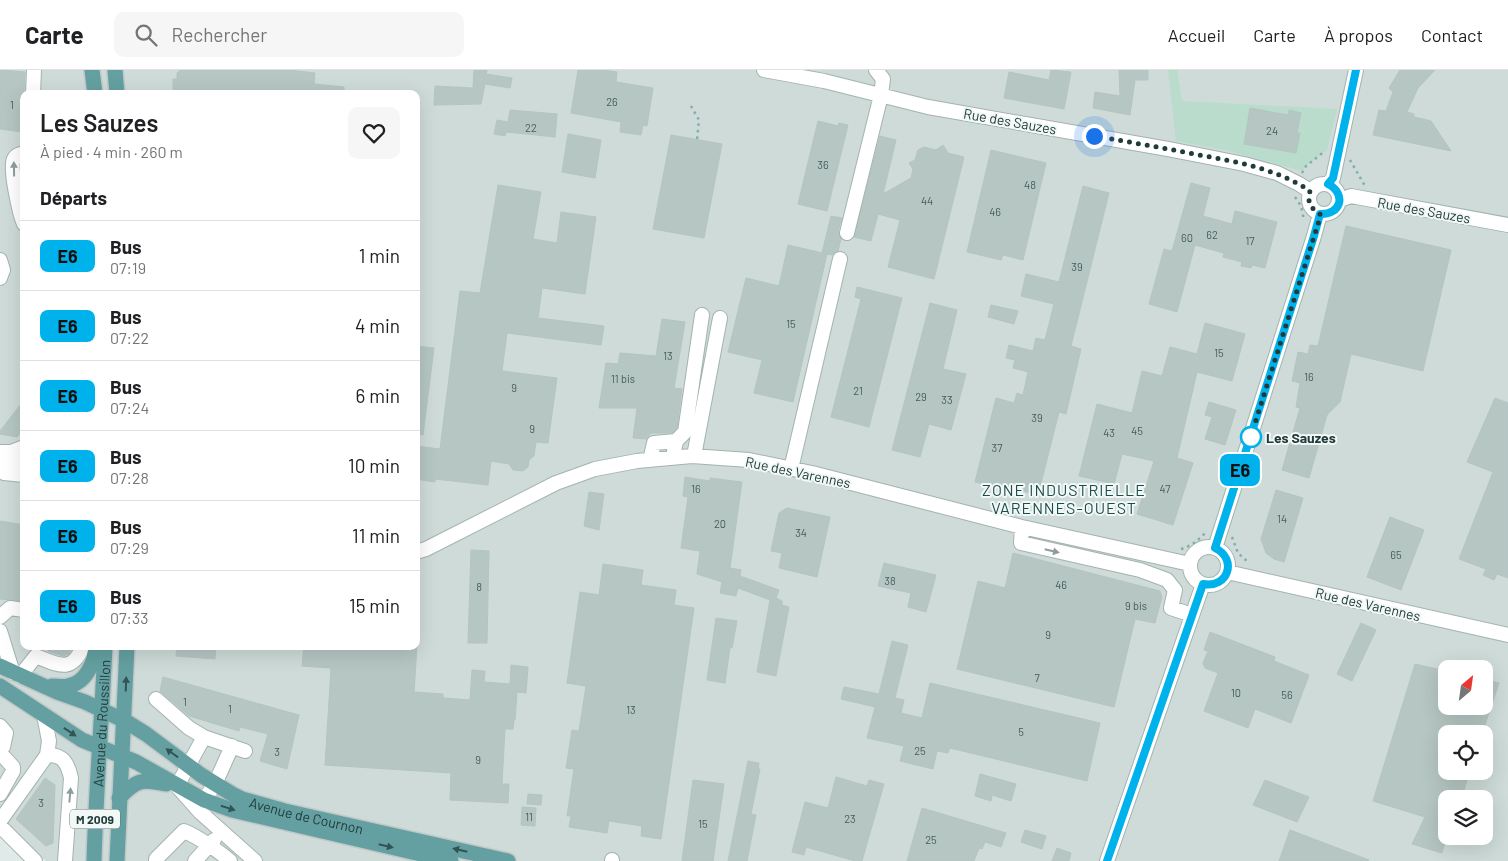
<!DOCTYPE html>
<html lang="fr">
<meta charset="utf-8">
<style>
body{margin:0;font-family:Barlow,sans-serif;background:#f6f6f6;color:#202124;height:100vh;display:flex;flex-direction:column;font-size:19px;white-space:nowrap}
*{box-sizing:border-box;margin:0}
p{font-size:16px;color:#757577}
.icon{flex:none;width:28px;height:28px;fill:none;stroke:currentColor;stroke-width:2;stroke-linecap:round;stroke-linejoin:round}
.map{position:relative;flex:1;overflow:hidden}
.side{position:absolute;left:20px;top:20px;width:400px;height:560px;display:flex;flex-direction:column;background:#fff;border-radius:10px;box-shadow:0 5px 20px #0002}
.side>*{flex:none}
.badge{padding:0 10px;border-radius:8px;font-size:18px;line-height:32px}
.needle{width:32px;rotate:29deg}
.fabs{position:absolute;left:1438px;top:590px;display:grid;gap:10px}
.fabs a{display:grid;place-items:center;width:55px;height:55px;border-radius:10px;background:#fff;box-shadow:0 5px 20px #0002;font-size:25px}
.you{position:absolute;width:25px;height:25px;margin:-12px;border:4px solid #fff;border-radius:50%;background:#1a73e8;box-shadow:0 0 0 8px #1a73e833}
.map>.badge{position:absolute;translate:-50% -50%;box-shadow:0 0 0 2px #fff}
h2{padding:0 20px;font-size:19px;line-height:45px}
.round{display:grid;place-items:center;flex:none;width:52px;height:52px;border-radius:10px;background:#f6f6f6}
.overview{display:flex;align-items:center;justify-content:space-between;height:85px;padding:0 20px}
h1{font-size:24px;font-weight:600;line-height:38px}
ul{padding:0;list-style:none}
li{display:flex;align-items:center;gap:15px;height:70px;padding:0 20px;border-top:1px solid #e0e0e0}
li div{flex:1}
li b{display:block;font-size:19px}
li em{font-style:normal}
li .badge{min-width:55px;font-weight:700;text-align:center}
header{display:flex;align-items:center;gap:30px;box-sizing:border-box;height:70px;padding:0 25px;background:#fff;border-bottom:1px solid #e0e0e0}
header strong{font-size:24px}
nav{display:flex;gap:28px;margin-inline-start:auto;font-size:18px}
.search{width:350px;height:45px;background:#f6f6f6;display:flex;align-items:center;gap:12px;box-sizing:border-box;padding:0 18px;border-radius:10px;color:#757577;font-size:19px}
.map>svg:first-child{display:block}
.built{fill:#cedbd8;fill-rule:evenodd}
.green{fill:#b9dccc}
.building{fill:#b5c6c3;stroke:#b3c5c2}
.lines{fill:none;stroke-linecap:round;stroke-linejoin:round}
.minor-casing{stroke:#a3b3b1;stroke-width:16}
.major-casing{stroke:#c1c8c8;stroke-width:18}
.path{stroke:#80afac;stroke-width:2.5;stroke-dasharray:2.5 4;stroke-linecap:butt}
.minor{stroke:#fff;stroke-width:14}
.major{stroke:#64a0a1;stroke-width:15}
.oneway{fill:#909d9d}
.oneway2{fill:#325454}
.line-casing{stroke:#fff;stroke-width:11}
.line{stroke:#00b2ec;stroke-width:8}
.walk{stroke:#213b3b;stroke-width:5;stroke-dasharray:0 9}
.stop-dot{fill:#fff;stroke:#00b2ec;stroke-width:2.5}
.labels{text-anchor:middle;dominant-baseline:central;stroke-width:4;stroke-linejoin:round;paint-order:stroke}
.number-label{font-size:11px;fill:#465e5d}
.shield{fill:#f1f8f6;stroke:#5f7473;stroke-width:1}
.shield-label{font-size:12px;font-weight:bold;fill:#213b3b}
.street-label{font-size:14px;fill:#213b3b;stroke:#f1f8f6}
.stop-label{font-size:14px;font-weight:bold;fill:#213b3b;stroke:#f1f8f6;text-anchor:start}
.quarter-label{font-size:16px;letter-spacing:1px;fill:#1d4d4d;stroke:#f1f8f6}
</style>
<header>
<strong>Carte</strong>
<div class="search"><svg class="icon" aria-label="search" viewBox="0 0 24 24"><circle cx="10" cy="10" r="6"/><path d="M15 15l6 6"/></svg>Rechercher</div>
<nav><a>Accueil</a><a>Carte</a><a>À propos</a><a>Contact</a></nav>
</header>
<div class="map">
<svg width="1508" height="791" viewBox="0 0 1508 791">
<rect width="100%" height="100%" fill="#e0ebe9"/>
<path class="built" d="M0,0H1508V791H478L431,781L467,791H46L0,751ZM24,24H416V576H24ZM1446,599H1484V636H1446ZM1446,664H1484V701H1446ZM1446,729H1484V766H1446Z"/>
<path class="green" d="M1168,0H1177L1182,31L1337,39L1327,80L1306,96L1303,101L1225,80L1176,71Z"/>
<path class="building" d="M0,0L25,2L22,62L0,59Z
M180,0H289L315,3L314,14L344,17V24H300L270,21V24H178L173,19V9H177V3Z
M474,0H487L486,4L512,8L510,18L485,14L481,34L434,35L435,16L473,18Z
M578,0H603L617,2L616,12L653,18L647,56L643,55L641,65L620,62L621,52L571,43Z
M1051,0L1071,2L1064,39L1004,28L1009,2L1049,10Z
M1119,0H1148V10H1135L1130,45L1093,38L1095,22L1120,26Z
M1400,0H1435L1418,18L1407,42L1414,44V47L1431,51L1451,81L1373,65L1379,40L1386,41L1393,22L1389,18Z
M1250,38L1288,45L1289,40L1301,43L1297,63H1300L1296,83L1244,74Z
M510,40L557,44L555,67L506,62L505,66L494,64L497,50L508,52Z
M818,51L838,56L839,53L848,55L827,141L798,134Z
M568,64L601,70L595,108L562,102Z
M671,65L722,74L704,168L653,159Z
M880,66L896,70L883,124L911,108L913,99L909,93L915,90L918,80L924,77L936,80L943,75L948,83L964,87L934,209L888,197L900,150L878,144L871,171L854,167Z
M991,80L1046,93L1023,190L1003,185L1001,190L967,182Z
M1191,113L1210,118L1203,146L1232,154L1235,141L1277,152L1265,198L1252,195L1251,198L1241,196L1242,192L1223,187L1224,183L1195,175L1177,242L1149,234L1164,179L1172,181Z
M498,115L541,122L533,169L557,173L561,142L596,147L585,224L542,218L538,248L604,256L601,275L507,263L502,301L557,308L548,373L536,372L534,386L529,390L528,397L523,401L513,400L509,394L491,391L488,415L435,409V412L416,409V376L440,379L460,221L480,223Z
M1083,116L1109,123L1071,276L1081,279L1066,344L1059,342L1038,425L1020,420L1019,422L975,412L996,328L1014,333L1017,323L1023,325L1028,302L1013,298L1015,290L1006,288L1009,275L1033,281L1036,268L1045,270L1054,234L1021,226L1026,204L1059,212Z
M831,146L842,148L838,161L841,169L838,181L832,185L822,183Z
M1346,156L1451,180L1423,301L1351,284L1340,332L1327,345L1309,408L1282,400L1300,338L1296,337L1300,313L1292,311L1298,282L1308,284L1310,275L1318,276Z
M788,175L827,184L793,332L754,323L762,290L728,282L746,208L779,216Z
M857,217L902,228L869,357L831,347L861,229L855,227Z
M930,233L957,240L943,299L966,304L951,360L929,354L920,387L892,380Z
M991,235L1018,241L1014,254L988,247Z
M662,249L685,252L674,318L682,319L677,358L672,363H651L646,369L633,368L637,338H599L606,293L618,294L620,283L656,286Z
M1205,253L1245,264L1232,311L1197,302L1177,388L1193,393L1173,455L1137,444L1154,391L1122,384L1114,414L1079,406L1097,334L1132,343L1142,301L1162,306L1170,277L1197,284Z
M416,276L434,278L423,365L416,364Z
M1495,328L1508,333V508L1497,504L1494,510L1483,505L1486,499L1459,489L1493,402L1467,392Z
M24,330V359L17,367L0,364V361Z
M1209,332L1236,340L1225,375L1205,369L1212,347L1205,345Z
M685,407L710,411V408L742,412L730,498L741,500L740,506L779,520L776,528L782,531V535L789,537L776,606L757,602L770,530L738,518L736,526L720,523L722,512L697,504L700,481L681,478L688,427L683,426Z
M1276,420L1303,428L1284,492L1274,489L1266,483L1261,469Z
M589,422L604,424L599,460L584,456Z
M787,438L830,447L817,507L779,498L782,483L771,481L779,443Z
M1390,447L1424,460L1401,520L1367,507Z
M0,451L24,455V531L0,529Z
M471,480L489,481L487,573H468Z
M1013,483L1160,521L1162,527L1155,553L1135,549L1114,637L957,599L978,511L1005,518Z
M884,493L936,505L926,542L908,537L911,523L878,516Z
M603,494L643,500L641,515L676,520L674,535L694,538L661,769L641,766L642,756L609,751L607,763L569,757L571,746H567L574,699L566,698L572,660L579,661L586,616L567,613L580,522L599,525Z
M716,548L737,551L732,578L730,577L725,613L707,610Z
M1361,553L1376,560L1352,611L1337,604Z
M1210,562L1275,587L1274,591L1309,605L1291,653L1255,639L1248,658L1204,641L1218,603L1205,598L1203,593L1208,581L1204,580Z
M892,571L908,575L895,628L904,630L901,643L922,648L930,613L1100,653L1087,711L950,678L948,683L937,681L933,699L900,691L904,676L867,668L875,637L841,629L844,617L879,624Z
M50,576H73L68,584L63,586L48,581Z
M177,576H216L215,589L176,586Z
M304,576H417L414,622L443,624V628L470,630L472,600L485,601L484,612L510,614L511,595L528,597L526,623L517,622L515,650H514L513,659H505L502,714H509L508,733L450,730L451,703L325,695L331,598L302,596Z
M1415,594L1446,601V636H1484V609L1499,613L1482,664H1446V701H1470L1461,729H1446V768L1442,783L1412,774L1425,747L1373,731Z
M163,607L299,645L287,699L260,691L268,664L240,657L239,661L189,646L160,621Z
M748,691L759,693L758,699H760L751,744L756,745L747,791H728Z
M980,704L1016,714L1011,731L992,725L991,731L975,726Z
M836,707L867,716L869,710L884,714L862,791H855L806,777L804,785L792,782L805,732L828,738Z
M45,708L55,715L53,773L46,776L16,749Z
M693,710L724,714L713,791H682Z
M1265,710L1309,727L1297,752L1253,735Z
M528,724L542,725L541,735L527,734Z
M522,737L536,738L535,756L521,755Z
M922,738L1006,763L1001,777L985,772L982,779L979,778L974,791H907Z
M1025,760L1046,766L1042,779L1021,772Z
M1290,760L1369,790L1368,791H1279Z
M1057,778L1071,783L1069,791H1052Z"/>
<g class="lines">
<g class="minor-casing">
<path id="minor" d="M764,0L824,11L928,37L1168,79L1244,94L1277,103L1299,114L1310,121
M33,24L34,0
M24,83C20,84 16,85 14,89C9,97 20,145 24,154
M1309 129a15 15 0 1 1 30 0a15 15 0 1 1-30 0Z
M1328,114L1333,108L1356,0
M1340,130L1351,126L1508,155
M847,163L881,25L883,9L876,0
M0,190L3,200L0,208
M0,382H11L24,377
M694,386L720,248
M673,387L676,371L685,362L702,245
M650,390L654,373L676,371
M0,395L4,396L24,392
M0,399L4,403L24,405
M791,399L840,189
M1022,457L1021,473L1140,500L1167,510L1175,520L1171,538L1192,545
M1190 496a19 19 0 1 1 38 0a19 19 0 1 1-38 0Z
M1215,478L1314,166L1320,144
M416,482L426,479L556,413L595,399L637,391L692,386L749,390L812,403L1022,457L1190,494
M1227,502L1508,565
M0,547L10,538L24,540
M0,561L13,603
M20,606L36,586C58,595 72,604 83,576
M156,629L189,658L204,667L245,681
M0,656L6,663L3,677
M204,667L177,716L200,742L255,791
M47,685C63,684 68,694 71,708L65,791
M0,724L13,701V697L4,687
M200,739L204,730L215,714L232,676
M0,751L47,685L49,671L44,645
M0,756L35,791
M156,791V789L184,761C198,767 219,781 230,791
M195,791L214,770
M612,791V790
M1107,791L1203,514"/>
</g>
<g class="major-casing">
<g id="major">
<path d="M92,0L95,24"/>
<path d="M115,0L117,24"/>
<path id="s1" d="M0,596L57,622L85,632L125,651L146,664L201,705L232,724L242,729L285,741L508,791"/>
<path d="M0,616L82,670L136,692L204,730L232,740L451,791"/>
<path d="M52,616C57,616 63,617 68,616C86,613 95,592 96,576"/>
<path d="M119,728C137,709 142,709 166,714"/>
<path id="s2" d="M94,791C96,719 102,648 105,576"/>
<path d="M117,791L127,576"/>
</g>
</g>
<path class="path" d="M691,36L699,50L697,70
M1350,90L1365,116
M1302,103L1306,96L1325,81
M1295,127L1301,136L1304,150
M1232,467L1238,483L1249,493
M1181,479C1191,476 1198,471 1205,463"/>
<use href="#minor" class="minor"/>
<use href="#major" class="major"/>
</g>
<defs><path id="oneway-solid" d="M-6-.8H1V-3.2L6.5 0L1 3.2V.8H-6Z" transform="scale(1.25)"/></defs>
<g class="oneway">
<use href="#oneway-solid" transform="translate(14 99) rotate(-91)"/>
<use href="#oneway-solid" transform="translate(1052 481) rotate(13)"/>
<use href="#oneway-solid" transform="translate(70 725) rotate(-85)"/>
</g>
<g class="oneway2">
<use href="#oneway-solid" transform="translate(126 614) rotate(-88)"/>
<use href="#oneway-solid" transform="translate(70 662) rotate(34)"/>
<use href="#oneway-solid" transform="translate(172 683) rotate(-144)"/>
<use href="#oneway-solid" transform="translate(228 738) rotate(18)"/>
<use href="#oneway-solid" transform="translate(386 776) rotate(13)"/>
<use href="#oneway-solid" transform="translate(460 780) rotate(-167)"/>
</g>
<g class="lines">
<g class="line-casing">
<path id="line" d="M1107,791L1203,514C1228,519 1238,489 1215,478L1314,166L1320,144C1341,145 1347,124 1328,114L1333,108L1356,0"/>
</g>
<use href="#line" class="line"/>
<path class="walk" d="M1094,66C1129,72 1164,78 1199,85C1238,92 1277,99 1310,121C1307,132 1310,138 1320,144L1319,151L1250,369L1251,367"/>
</g>
<circle class="stop-dot" cx="1251" cy="367" r="10"/>
<g class="labels">
<g class="number-label">
<text x="612" y="31">26</text>
<text x="12" y="34">1</text>
<text x="531" y="57">22</text>
<text x="1272" y="60">24</text>
<text x="823" y="94">36</text>
<text x="1030" y="114">48</text>
<text x="927" y="130">44</text>
<text x="995" y="141">46</text>
<text x="1212" y="164">62</text>
<text x="1187" y="167">60</text>
<text x="1250" y="170">17</text>
<text x="1077" y="196">39</text>
<text x="791" y="253">15</text>
<text x="1219" y="282">15</text>
<text x="668" y="285">13</text>
<text x="1309" y="306">16</text>
<text x="623" y="308">11 bis</text>
<text x="514" y="317">9</text>
<text x="858" y="320">21</text>
<text x="921" y="326">29</text>
<text x="947" y="329">33</text>
<text x="1037" y="347">39</text>
<text x="532" y="358">9</text>
<text x="1137" y="360">45</text>
<text x="1109" y="362">43</text>
<text x="997" y="377">37</text>
<text x="696" y="418">16</text>
<text x="1165" y="418">47</text>
<text x="1282" y="448">14</text>
<text x="720" y="453">20</text>
<text x="801" y="462">34</text>
<text x="1396" y="484">65</text>
<text x="890" y="510">38</text>
<text x="1061" y="514">46</text>
<text x="479" y="516">8</text>
<text x="1136" y="535">9 bis</text>
<text x="1048" y="564">9</text>
<text x="1037" y="607">7</text>
<text x="1236" y="622">10</text>
<text x="1287" y="624">56</text>
<text x="185" y="631">1</text>
<text x="230" y="638">1</text>
<text x="631" y="639">13</text>
<text x="1021" y="661">5</text>
<text x="920" y="680">25</text>
<text x="277" y="681">3</text>
<text x="478" y="689">9</text>
<text x="41" y="732">3</text>
<text x="529" y="746">11</text>
<text x="850" y="748">23</text>
<text x="703" y="753">15</text>
<text x="931" y="769">25</text>
</g>
<rect class="shield" x="70" y="739.5" width="50" height="19" rx="4"/>
<g class="shield-label">
<text x="95" y="749">M 2009</text>
</g>
<g class="street-label">
<text transform="translate(1010 51) rotate(10)">Rue des Sauzes</text>
<text transform="translate(1424 140) rotate(10)">Rue des Sauzes</text>
<text transform="translate(798 402) rotate(12)">Rue des Varennes</text>
<text transform="translate(1368 534) rotate(13)">Rue des Varennes</text>
<text stroke="none"><textPath href="#s2" startOffset="138">Avenue du Roussillon</textPath></text>
<text stroke="none"><textPath href="#s1" startOffset="344">Avenue de Cournon</textPath></text>
</g>
<g class="stop-label">
<text x="1266" y="367">Les Sauzes</text>
</g>
<g class="quarter-label">
<text x="1064" y="419">ZONE INDUSTRIELLE<tspan x="1064" dy="18">VARENNES-OUEST</tspan></text>
</g>
</g>
</svg>
<div class="fabs">
<a><svg class="needle" viewBox="-14 -14 28 28"><path d="M0-13l5 13h-10z" fill="#e53935"/><path d="M0 13l5-13h-10z" fill="#757577"/></svg></a>
<a><svg class="icon" aria-label="locate" viewBox="0 0 24 24"><circle cx="12" cy="12" r="6"/><path d="M12 2v4M12 18v4M2 12h4M18 12h4"/></svg></a>
<a><svg class="icon" aria-label="layers" viewBox="0 0 24 24"><path d="M12 4l9 5-9 5-9-5zM3 14l9 5 9-5"/></svg></a>
</div>
<div class="you" style="left:1094px;top:66px"></div>
<b class="badge" style="left:1240px;top:400px;background:#00b2ec;color:#111">E6</b>
<section class="side">
<div class="overview"><div><h1>Les Sauzes</h1><p>À pied · 4 min · 260 m</p></div><a class="round"><svg class="icon" aria-label="heart" viewBox="0 0 24 24"><path d="M12 20l-8-8c-3-5 5-10 8-4 3-6 11-1 8 4z"/></svg></a></div>
<h2>Départs</h2>
<ul>
<li><span class="badge" style="background:#00b2ec;color:#111">E6</span><div><b>Bus</b><p>07:19</p></div><em>1 min</em></li>
<li><span class="badge" style="background:#00b2ec;color:#111">E6</span><div><b>Bus</b><p>07:22</p></div><em>4 min</em></li>
<li><span class="badge" style="background:#00b2ec;color:#111">E6</span><div><b>Bus</b><p>07:24</p></div><em>6 min</em></li>
<li><span class="badge" style="background:#00b2ec;color:#111">E6</span><div><b>Bus</b><p>07:28</p></div><em>10 min</em></li>
<li><span class="badge" style="background:#00b2ec;color:#111">E6</span><div><b>Bus</b><p>07:29</p></div><em>11 min</em></li>
<li><span class="badge" style="background:#00b2ec;color:#111">E6</span><div><b>Bus</b><p>07:33</p></div><em>15 min</em></li>
</ul>
</section>
</div>
